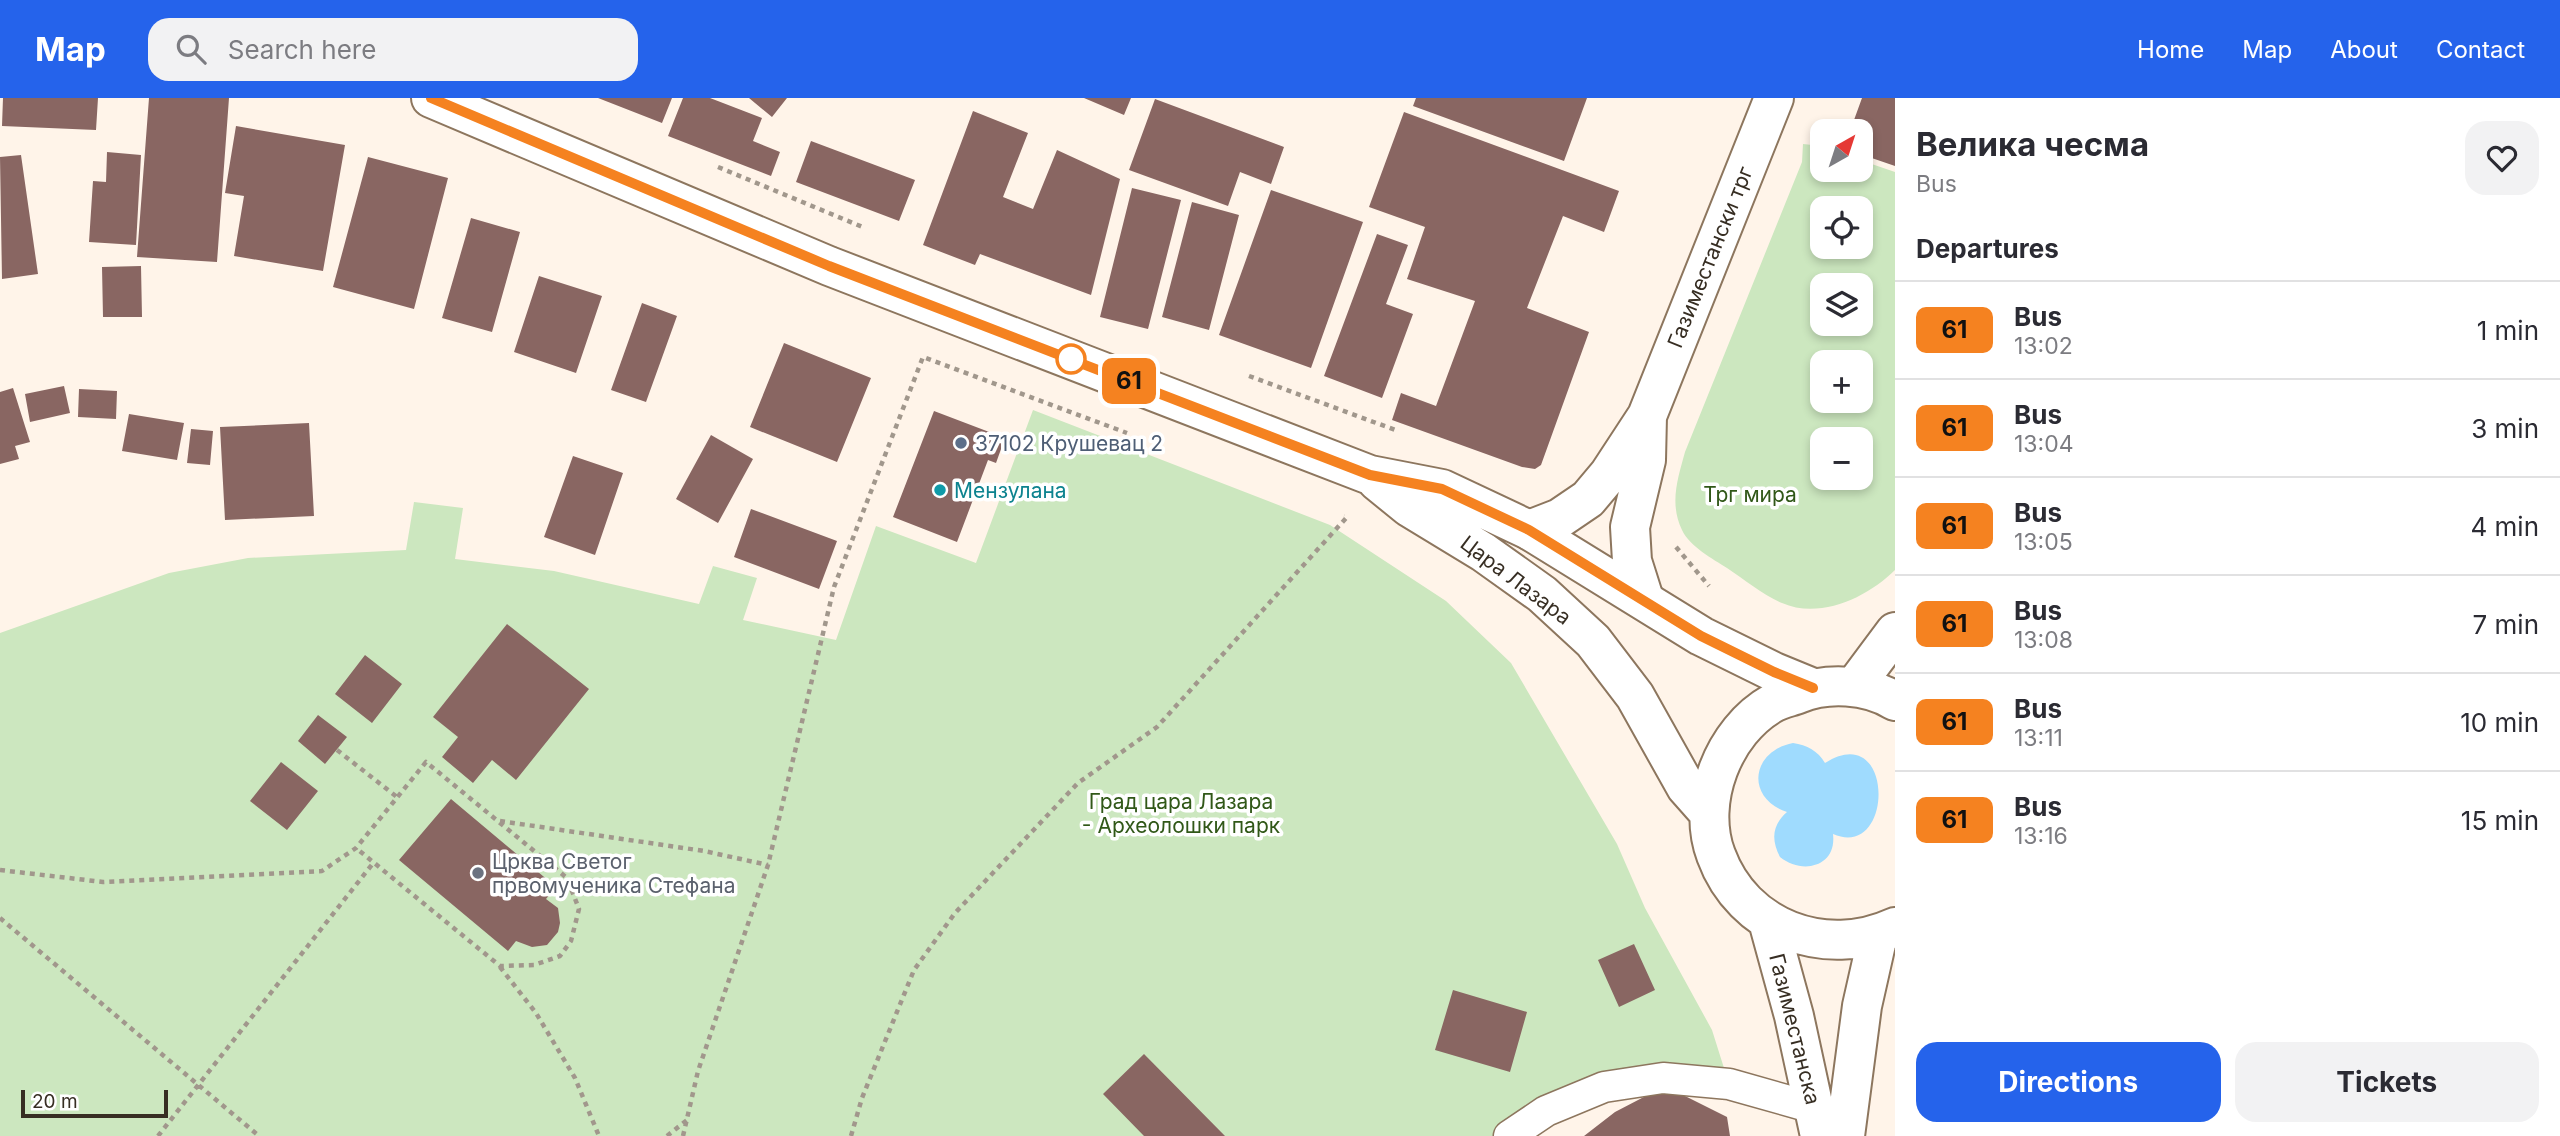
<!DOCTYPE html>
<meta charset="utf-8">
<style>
body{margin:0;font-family:Inter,sans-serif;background:#f2f2f3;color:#2b2b33;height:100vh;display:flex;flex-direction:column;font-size:26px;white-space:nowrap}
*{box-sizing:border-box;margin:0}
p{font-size:23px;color:#7c7c81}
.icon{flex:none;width:38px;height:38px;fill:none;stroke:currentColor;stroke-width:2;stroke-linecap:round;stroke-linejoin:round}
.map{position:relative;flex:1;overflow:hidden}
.details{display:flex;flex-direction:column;background:#fff;width:665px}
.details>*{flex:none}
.badge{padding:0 14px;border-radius:10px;font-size:24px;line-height:46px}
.needle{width:46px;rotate:39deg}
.fabs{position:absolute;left:1810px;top:21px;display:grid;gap:14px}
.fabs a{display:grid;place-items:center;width:63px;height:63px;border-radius:14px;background:#fff;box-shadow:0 4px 10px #0003;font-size:35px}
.scale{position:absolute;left:21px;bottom:18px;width:147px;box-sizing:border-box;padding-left:7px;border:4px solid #372e23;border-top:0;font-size:19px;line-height:24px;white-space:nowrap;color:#372e23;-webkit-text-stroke:5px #fff;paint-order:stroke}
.map>.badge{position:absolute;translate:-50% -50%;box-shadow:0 0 0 4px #fff}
h2{padding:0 21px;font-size:26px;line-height:63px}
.round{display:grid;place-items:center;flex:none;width:74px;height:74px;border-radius:21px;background:#f2f2f3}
.head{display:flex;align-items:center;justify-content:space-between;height:119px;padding:0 21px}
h1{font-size:33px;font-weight:700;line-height:52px}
.cta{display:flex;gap:14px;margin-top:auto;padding:14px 21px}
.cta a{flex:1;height:80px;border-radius:21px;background:#2563eb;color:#fff;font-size:28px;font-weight:700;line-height:80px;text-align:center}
.cta a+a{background:#f2f2f3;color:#2b2b33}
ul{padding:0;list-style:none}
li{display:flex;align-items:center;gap:21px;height:98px;padding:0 21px;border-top:2px solid #e1e1e2}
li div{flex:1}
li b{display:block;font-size:26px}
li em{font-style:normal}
li .badge{min-width:77px;font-weight:700;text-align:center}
header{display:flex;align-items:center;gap:42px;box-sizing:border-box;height:98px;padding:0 35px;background:#2563eb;color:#fff}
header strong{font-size:33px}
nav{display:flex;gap:38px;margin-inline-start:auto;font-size:24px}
.search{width:490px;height:63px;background:#f2f2f3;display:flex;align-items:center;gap:18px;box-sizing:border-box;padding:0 24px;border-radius:21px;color:#7c7c81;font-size:26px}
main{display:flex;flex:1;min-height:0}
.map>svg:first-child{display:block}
.green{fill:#cce7bf;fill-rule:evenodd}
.water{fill:#9fdbfe}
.building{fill:#896662}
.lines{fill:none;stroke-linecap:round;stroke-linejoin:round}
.pedestrian-casing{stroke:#8d765e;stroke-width:33}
.minor-casing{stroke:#8d765e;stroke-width:42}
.secondary-casing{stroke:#8d765e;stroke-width:42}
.path{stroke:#a1978c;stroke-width:4.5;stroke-dasharray:5 5;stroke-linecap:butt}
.pedestrian{stroke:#fff;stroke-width:30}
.minor{stroke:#fff;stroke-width:38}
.secondary{stroke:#fff;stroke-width:38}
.line-casing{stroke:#fff;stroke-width:16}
.line{stroke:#f58220;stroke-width:10}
.stop-dot{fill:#fff;stroke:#f58220;stroke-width:3.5}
.service-dot{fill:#5c6f8a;stroke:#fff;stroke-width:2.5}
.culture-dot{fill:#0f9aa8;stroke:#fff;stroke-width:2.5}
.worship-dot{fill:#6b7280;stroke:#fff;stroke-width:2.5}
.labels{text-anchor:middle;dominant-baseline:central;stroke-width:7;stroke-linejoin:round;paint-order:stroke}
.street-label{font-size:21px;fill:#372e23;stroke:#fff}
.service-label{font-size:21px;fill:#4e5e75;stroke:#fff;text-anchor:start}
.culture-label{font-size:21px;fill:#0d838f;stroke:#fff;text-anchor:start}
.park-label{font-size:21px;fill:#315818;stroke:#fff}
.worship-label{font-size:21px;fill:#5b616d;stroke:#fff;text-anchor:start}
</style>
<header>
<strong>Map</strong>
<div class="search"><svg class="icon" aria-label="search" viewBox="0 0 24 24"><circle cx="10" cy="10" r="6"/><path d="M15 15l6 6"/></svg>Search here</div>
<nav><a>Home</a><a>Map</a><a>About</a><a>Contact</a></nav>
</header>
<main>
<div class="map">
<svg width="1895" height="1038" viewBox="0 0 1895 1038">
<rect width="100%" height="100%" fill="#fff4e9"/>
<path class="green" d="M1803,46L1822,48V72H1860V62L1895,74V472C1868,499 1820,522 1782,505C1763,497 1745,482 1727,470C1713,461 1690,449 1682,432C1669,405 1678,380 1685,354L1802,64ZM1822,110H1860V149H1822ZM1822,187H1860V226H1822ZM1822,264H1860V303H1822ZM1822,341H1860V380H1822Z
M1033,312L1330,427L1446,503L1511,565L1617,746L1645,810L1712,932L1729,986L1663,980L1509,1038H0V535L169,475L248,460L406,452L414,404L463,410L455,461L554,473L699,506L713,468L757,480L743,522L836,542L876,428L976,465Z"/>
<path class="water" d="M1793,645C1807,647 1818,653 1825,665C1895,620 1895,763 1833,736C1837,769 1802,777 1780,759C1771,742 1772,727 1787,714C1745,700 1751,653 1793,645Z"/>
<path class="building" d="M3,0H98L96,32L2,28Z
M149,0H229L217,164L137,159Z
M598,0H672L662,25Z
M683,0H710L762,20L753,43L780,54L771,78L668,38Z
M749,0H787L772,19Z
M1084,0H1131L1124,17Z
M1416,0H1587L1564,63L1413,8Z
M1862,0H1895V68L1860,56V33H1850Z
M1155,1L1284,49L1271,86L1240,74L1228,108L1129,72Z
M973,13L1028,35L1003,99L1033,111L1057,52L1120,81L1091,197L980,156L975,167L923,147Z
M1404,14L1619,93L1604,134L1563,118L1527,210L1589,234L1541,367L1535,371L1522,369L1392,322L1401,295L1436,308L1475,203L1407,181L1425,129L1369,109Z
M236,28L345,47L323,173L234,158L244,98L225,95Z
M811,43L915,82L899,123L796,84Z
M107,54L141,57L136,147L89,144L93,83L106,84Z
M21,57L38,176L2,181L0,59Z
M368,59L448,80L414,211L333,189Z
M1132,90L1181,102L1148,231L1100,219Z
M1271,92L1363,124L1311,270L1219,237Z
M1192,104L1239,117L1209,232L1162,219Z
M471,120L520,134L492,234L442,220Z
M1377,136L1408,147L1386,206L1413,216L1382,300L1324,278Z
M141,168L142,219H103L102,169Z
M539,178L602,198L576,275L514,254Z
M642,205L677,218L646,304L611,292Z
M784,245L871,280L837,364L750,329Z
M64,288L70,315L30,324L25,296Z
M13,290L30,344L15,348L19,361L0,366V294Z
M79,291L117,293L116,321L78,319Z
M934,313L1005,340L996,365L988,362L957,444L893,419Z
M129,316L184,325L177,362L122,353Z
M309,325L314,418L225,422L220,329Z
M191,331L213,333L210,367L187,365Z
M711,337L753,361L718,425L676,401Z
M573,358L623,375L595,457L544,439Z
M751,411L837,443L819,491L734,459Z
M507,526L589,591L516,682L492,662L473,685L442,659L458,639L433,619Z
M365,557L402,586L372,625L335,596Z
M318,617L347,639L325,666L298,643Z
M281,664L318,693L287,732L250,703Z
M451,701L556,789L546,801L558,810L560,825L558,834L547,847L532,849L516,843L508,853L399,762Z
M1634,846L1655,892L1619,909L1598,862Z
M1453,892L1527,914L1510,974L1435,952Z
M1144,956L1225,1038H1144L1103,996Z
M1665,988L1727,1019L1730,1038H1584L1615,1014Z"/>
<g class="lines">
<g class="pedestrian-casing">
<path id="pedestrian" d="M1509,1038L1546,1013L1604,989L1663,980L1729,986L1814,1010"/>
</g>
<g class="minor-casing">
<path id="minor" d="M1529,432L1560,420L1588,401L1609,376L1647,318L1774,0
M1644,501L1632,463L1630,429L1646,362L1647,318"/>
</g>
<g class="secondary-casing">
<path id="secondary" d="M431,0L829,168L1370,377L1442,391L1529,432L1701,538L1774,574L1813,590
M1377,383L1409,409L1483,454L1542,496L1593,543L1635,598L1686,689L1709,715
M1854,589L1895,534
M1895,603C1867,586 1827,584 1798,596C1790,599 1780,601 1773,605C1723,633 1696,704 1716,757C1743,831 1825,861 1895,829
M1768,823L1794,918L1820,1038
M1845,1038L1862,908L1878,837"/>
</g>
<path class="path" d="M718,69L865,130
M1249,278L1398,333
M1676,449L1709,488
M337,652L397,699
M500,723L704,753L768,767
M0,772L103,784L322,773L356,750L426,664L567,780L579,811L571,843L560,858L534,867L500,868L356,750
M0,820L259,1038
M500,869L536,915L575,980L599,1038
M158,1038L374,764
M667,1038L687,1022
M683,1038L698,973L768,767L834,489L923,259L1127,335
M851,1038L862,1000L914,872L955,815L1078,685L1157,629L1347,419L1344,418"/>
<use href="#pedestrian" class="pedestrian"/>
<use href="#minor" class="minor"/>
<use href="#secondary" class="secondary"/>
</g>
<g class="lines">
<g class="line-casing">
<path id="line" d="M431,0L829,168L1370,377L1442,391L1529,432L1701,538L1774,574L1813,590"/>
</g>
<use href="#line" class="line"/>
</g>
<circle class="stop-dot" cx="1071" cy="261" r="14"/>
<circle class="service-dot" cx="961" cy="345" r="7"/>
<circle class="culture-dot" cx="940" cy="392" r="7"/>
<circle class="worship-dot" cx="478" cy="775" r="7"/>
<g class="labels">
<g class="street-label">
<text transform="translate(1710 159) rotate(-68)">Газиместански трг</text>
<text transform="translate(1516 482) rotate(37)">Цара Лазара</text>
<text transform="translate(1795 931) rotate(76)">Газиместанска</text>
</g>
<g class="service-label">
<text x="975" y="345">37102 Крушевац 2</text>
</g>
<g class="culture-label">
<text x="954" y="392">Мензулана</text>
</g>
<g class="park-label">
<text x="1750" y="396">Трг мира</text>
<text x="1181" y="703">Град цара Лазара<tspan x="1181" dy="24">- Археолошки парк</tspan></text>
</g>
<g class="worship-label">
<text x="492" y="763">Црква Светог<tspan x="492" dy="24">првомученика Стефана</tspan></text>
</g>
</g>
</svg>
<div class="fabs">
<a><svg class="needle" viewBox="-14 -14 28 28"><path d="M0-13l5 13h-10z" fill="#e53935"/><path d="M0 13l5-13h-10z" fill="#7c7c81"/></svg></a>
<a><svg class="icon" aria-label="locate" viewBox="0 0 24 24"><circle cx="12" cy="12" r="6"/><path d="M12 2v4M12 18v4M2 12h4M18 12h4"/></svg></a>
<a><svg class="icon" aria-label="layers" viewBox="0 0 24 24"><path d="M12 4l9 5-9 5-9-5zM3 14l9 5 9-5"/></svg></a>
<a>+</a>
<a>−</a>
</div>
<div class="scale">20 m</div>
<b class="badge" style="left:1129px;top:283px;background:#f58220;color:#111">61</b>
</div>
<section class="details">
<div class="head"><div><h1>Велика чесма</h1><p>Bus</p></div><a class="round"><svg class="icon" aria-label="heart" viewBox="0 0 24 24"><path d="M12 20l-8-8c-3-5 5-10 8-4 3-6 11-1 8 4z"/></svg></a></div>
<h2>Departures</h2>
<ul>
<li><span class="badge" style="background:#f58220;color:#111">61</span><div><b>Bus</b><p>13:02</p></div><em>1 min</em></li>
<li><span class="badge" style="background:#f58220;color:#111">61</span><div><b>Bus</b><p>13:04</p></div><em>3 min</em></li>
<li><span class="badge" style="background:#f58220;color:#111">61</span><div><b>Bus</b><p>13:05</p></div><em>4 min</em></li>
<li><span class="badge" style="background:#f58220;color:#111">61</span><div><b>Bus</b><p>13:08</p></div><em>7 min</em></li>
<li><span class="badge" style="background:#f58220;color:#111">61</span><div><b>Bus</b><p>13:11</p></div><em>10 min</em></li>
<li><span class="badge" style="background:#f58220;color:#111">61</span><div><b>Bus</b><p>13:16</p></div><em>15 min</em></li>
</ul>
<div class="cta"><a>Directions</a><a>Tickets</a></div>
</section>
</main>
